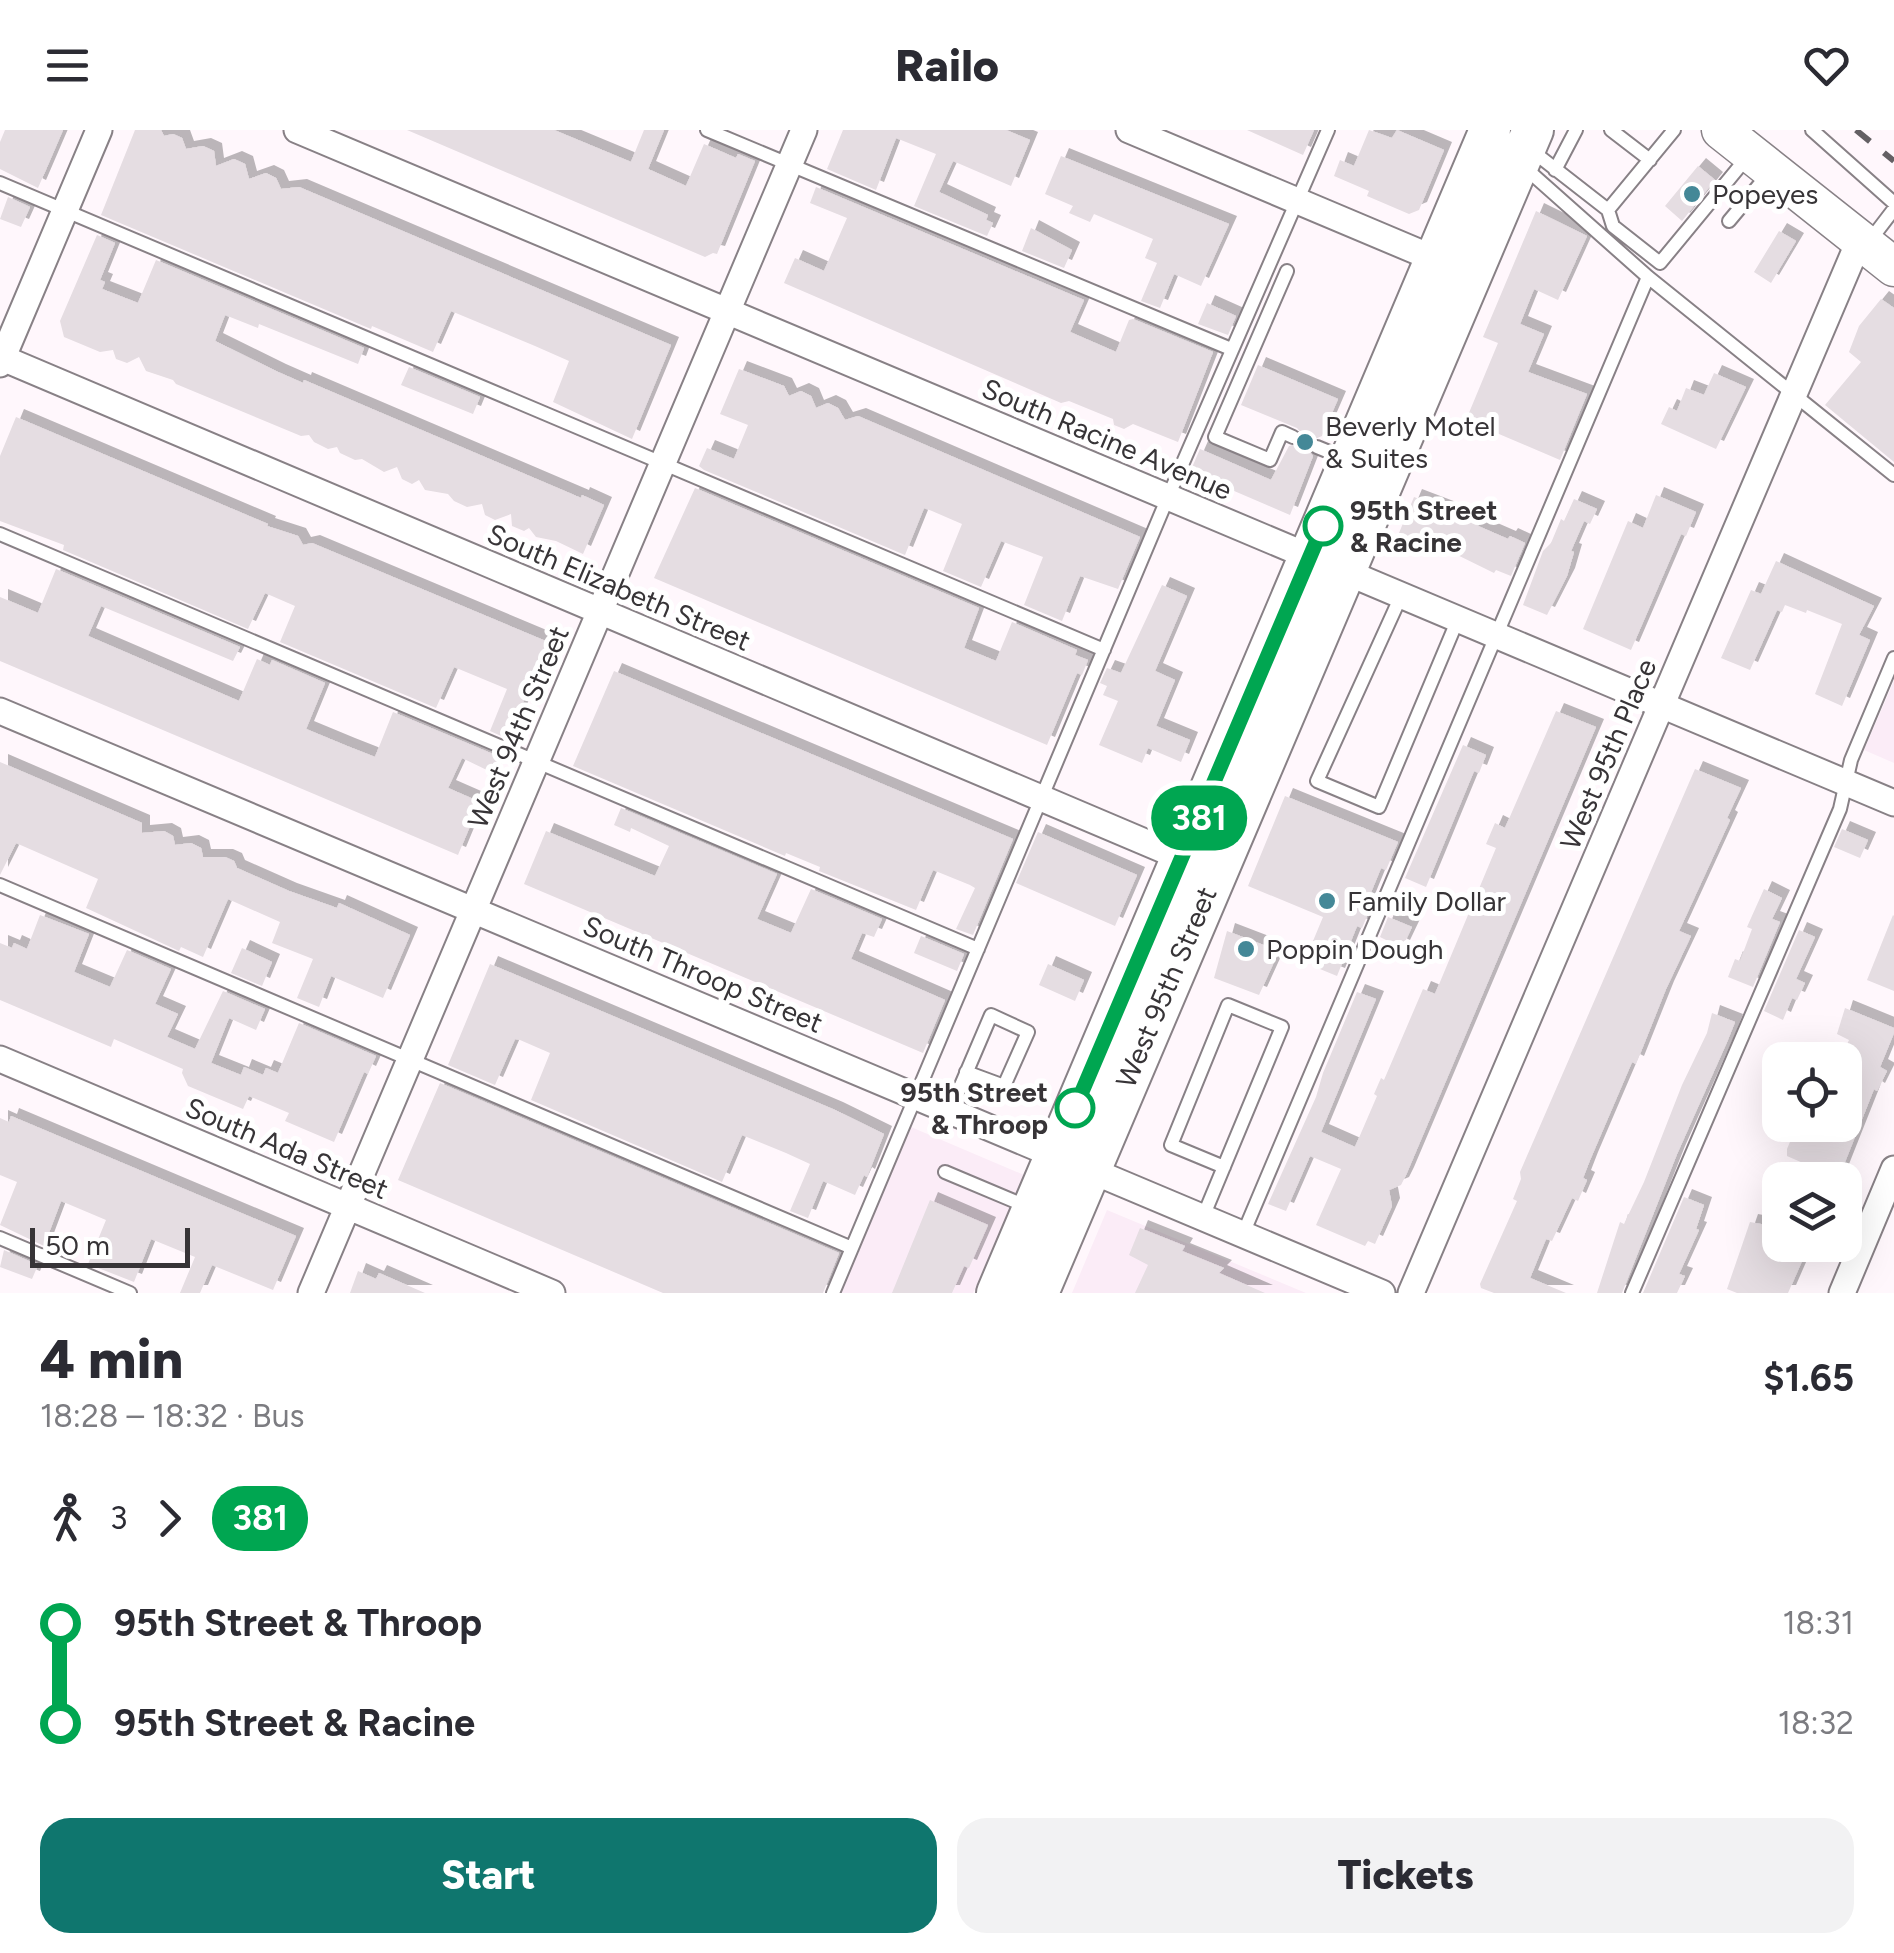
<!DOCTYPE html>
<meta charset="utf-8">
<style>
body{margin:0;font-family:Figtree,sans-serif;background:#f2f2f3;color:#2b2b33;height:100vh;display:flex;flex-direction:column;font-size:38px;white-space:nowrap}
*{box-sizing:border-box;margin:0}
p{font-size:32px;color:#7c7c81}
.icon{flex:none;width:55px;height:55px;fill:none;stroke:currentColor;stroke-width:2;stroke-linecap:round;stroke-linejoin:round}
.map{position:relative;height:1163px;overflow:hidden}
.panel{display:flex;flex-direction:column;background:#fff;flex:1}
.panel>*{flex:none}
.badge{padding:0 20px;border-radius:32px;font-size:35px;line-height:65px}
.fabs{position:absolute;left:1762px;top:912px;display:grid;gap:20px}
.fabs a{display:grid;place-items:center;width:100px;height:100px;border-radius:20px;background:#fff;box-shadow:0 10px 40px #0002;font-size:50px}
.scale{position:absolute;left:30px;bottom:25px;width:160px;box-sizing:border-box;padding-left:10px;border:5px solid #373437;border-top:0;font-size:28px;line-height:35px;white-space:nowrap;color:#373437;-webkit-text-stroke:8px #fff;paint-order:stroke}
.map>.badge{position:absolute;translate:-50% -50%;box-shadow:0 0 0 5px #fff}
.legs{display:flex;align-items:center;gap:15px;height:110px;padding:0 40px;font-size:32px}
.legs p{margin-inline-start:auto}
.summary{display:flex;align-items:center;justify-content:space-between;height:170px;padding:0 40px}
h1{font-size:55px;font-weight:800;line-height:75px}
.button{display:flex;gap:20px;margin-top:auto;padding:20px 40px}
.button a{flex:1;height:115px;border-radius:30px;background:#0f766e;color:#fff;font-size:40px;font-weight:800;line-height:115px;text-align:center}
.button a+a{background:#f2f2f3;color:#2b2b33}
ul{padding:0 40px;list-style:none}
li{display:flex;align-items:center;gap:35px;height:100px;font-size:38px}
li i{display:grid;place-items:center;width:15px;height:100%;margin:0 12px;background:currentColor}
li i::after{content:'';width:25px;height:25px;margin:-12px;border:8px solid;border-radius:50%;background:#fff}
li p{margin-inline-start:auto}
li:first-child i{background:linear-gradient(#0000 50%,currentColor 0)}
li:last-child i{background:linear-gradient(currentColor 50%,#0000 0)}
header{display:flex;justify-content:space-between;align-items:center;height:130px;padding:0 40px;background:#fff;font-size:45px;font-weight:800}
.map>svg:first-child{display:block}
.built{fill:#fbecf7}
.building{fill:#e5dde2;filter:url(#shadow)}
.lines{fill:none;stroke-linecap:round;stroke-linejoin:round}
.service-casing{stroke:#888186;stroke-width:16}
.minor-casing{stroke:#888186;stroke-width:29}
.secondary-casing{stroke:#888186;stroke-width:41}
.primary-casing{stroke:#888186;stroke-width:44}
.service{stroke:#fff;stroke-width:12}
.minor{stroke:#fff;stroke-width:25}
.secondary{stroke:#fff;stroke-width:38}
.primary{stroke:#fff;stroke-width:40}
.rail{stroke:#646064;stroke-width:6;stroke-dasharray:18 18;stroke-linecap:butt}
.line-1-casing{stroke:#fff;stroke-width:22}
.line-1{stroke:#00a651;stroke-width:15}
.poi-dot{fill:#448897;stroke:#fff;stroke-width:4}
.stop-1-dot{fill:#fff;stroke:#00a651;stroke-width:5}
.labels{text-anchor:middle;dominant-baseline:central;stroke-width:10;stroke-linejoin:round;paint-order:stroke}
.poi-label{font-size:28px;fill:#373437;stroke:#fff;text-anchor:start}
.street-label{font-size:28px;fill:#373437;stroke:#fff}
.stop-label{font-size:28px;font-weight:bold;fill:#373437;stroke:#fff;text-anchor:start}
</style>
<header><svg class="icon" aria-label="menu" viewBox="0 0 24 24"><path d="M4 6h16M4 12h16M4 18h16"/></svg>Railo<svg class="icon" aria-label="heart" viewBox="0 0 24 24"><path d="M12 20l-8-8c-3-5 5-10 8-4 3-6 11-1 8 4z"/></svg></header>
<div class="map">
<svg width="1894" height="1163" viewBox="0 0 1894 1163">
<defs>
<filter id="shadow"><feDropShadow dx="8" dy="-8" stdDeviation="0" flood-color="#0004"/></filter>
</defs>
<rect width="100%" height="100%" fill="#fff7fc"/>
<path class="built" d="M1894,551V633L1864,620Z
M911,997L1024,1045L973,1163H841Z
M1107,1080L1306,1163H1072Z"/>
<path class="building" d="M5,0H63L38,58L0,39V12Z
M135,0H161L164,6L173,4L182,8L186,19L203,16L214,21L216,36L234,29L245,34L249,49L266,43L276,48L281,59L299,57L671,215L632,309L553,272L569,231L535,216L451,181L433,222L372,196L371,199L101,85Z
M407,0H554L631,32L644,0H664L648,39L686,56L704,14L736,28L738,24L755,31L717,124L713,123L705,127Z
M843,0H1006L1030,10L1011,56L953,31L939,62L988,85L986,90L993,93L987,106L914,76L936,24L896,8L876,60L827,39Z
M1247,0H1314L1303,25Z
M1369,0L1392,8L1397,0L1444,20L1419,80L1409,84L1367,66L1369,61L1334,46L1340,30L1354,36Z
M1061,26L1229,94L1201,156L1174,144L1160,178L1141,171L1157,133L1145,128L1153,109L1094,84L1090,92L1069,83L1073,76L1045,64Z
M1698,36L1715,50L1682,91L1665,76Z
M816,57L1084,170L1070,202L1116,222L1129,190L1133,189L1213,222L1178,312L1133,294L1124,299L1114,295L1113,289L1069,271L1061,273L784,153L795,128L824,141L847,88L810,73Z
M8,67L30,77L21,97L0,89Z
M1536,81L1587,106L1558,170L1534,159L1520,194L1544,204L1528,242L1587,264L1560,330L1466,290L1498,213L1483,207Z
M1031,98L1072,120L1064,138L1022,121Z
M1779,101L1796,111L1771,153L1754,142Z
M97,105L115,113L100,150L105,152L102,159L138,173L156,130L364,218L358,234L259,194L258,198L225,185L215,211L278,242L303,253L304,250L581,368L582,365L604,375L583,424L556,411L536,407L529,398L524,401L512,396L511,384L495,390L485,385L482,374L467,377L454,371L448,364L425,360L419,350L412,354L402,349L397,337L384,342L362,329L355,330L340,323L337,317L328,319L314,312L309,305L301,306L176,254L173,250L146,241L139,227L127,233L116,229L113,220L100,222L64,207L60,191Z
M1881,169L1894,178V332L1825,275L1861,232L1849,222L1859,196Z
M1207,173L1236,186L1228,205L1198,194Z
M1258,235L1338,269L1322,306L1308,312L1307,319L1313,326L1290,385L1190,342L1200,319L1271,350L1289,316L1302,312L1303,305L1297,298L1241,275Z
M409,237L480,267L473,284L401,255Z
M739,239L784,256L789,266L801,261L811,266L816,278L828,273L838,278L845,290L858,286L1140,407L1118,459L1080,446L1062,491L1024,475L1043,427L1001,411L981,457L943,441L962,394L932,381L924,378L905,425L704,340L699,336L707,318L734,329L748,295L720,284Z
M1714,243L1746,257L1716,319L1661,294L1669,277L1677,281L1686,258L1704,265Z
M16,287L268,394L267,396L298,406L303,415L312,413L548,512L508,609L490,601L507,559L454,537L436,578L280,512L295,476L265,463L248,499L63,420L64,415L0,391V326Z
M695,358L979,478L964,518L996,531L1012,492L1077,520L1075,525L1088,530L1082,545L1077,543L1047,615L654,448Z
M1656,365L1696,382L1686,406L1681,404L1631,520L1583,499L1628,391L1643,398Z
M1414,367L1464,386L1479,393L1478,396L1508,409L1510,406L1525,413L1511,446L1496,440L1494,443L1435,414L1433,417L1399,403Z
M1574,369L1597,379L1590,394L1584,391L1571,421L1574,422L1567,446L1547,485L1523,475L1543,421L1551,413L1561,389L1564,391Z
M1776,431L1874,476L1859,505L1870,510L1842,576L1815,564L1842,494L1807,480L1806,483L1785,475L1782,482L1777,480L1750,540L1721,528L1751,460L1761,464Z
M56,439L240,517L233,531L101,476L88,506L239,571L257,529L270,535L272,530L325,553L306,599L347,616L375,627L393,582L500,627L493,643L462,628L448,658L480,672L458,725L0,531V467L38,483Z
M1162,455L1187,466L1155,541L1175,550L1156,596L1190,610L1181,632L1148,618L1142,633L1099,615L1118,571L1103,565L1107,556L1100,553L1107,538L1121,543Z
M614,541L1013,709L973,805L956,799L975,758L970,755L933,740L916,780L819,741L820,737L786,723L785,726L573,636Z
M1556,581L1596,597L1406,1045L1401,1055L1389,1060L1392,1076L1375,1114L1368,1111L1365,1116L1316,1095L1341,1039L1310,1026L1286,1081L1268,1074L1316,967L1323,943L1357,862L1376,869L1321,1002L1355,1017L1377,966L1374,964L1381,948L1384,950L1423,859L1435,864L1496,718L1486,714L1495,693L1505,698Z
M1463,615L1486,625L1479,643L1474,641L1426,757L1405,748Z
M0,632L142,693V703L164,701L173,706L175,715L191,713L201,718L203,727H225L234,731L237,738L289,761L337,778L339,773L410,805L383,868L331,846L319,877L297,868L313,829L272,813L280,792L228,769L203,827L181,817L179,821L86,778L98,749L16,713L0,745Z
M1695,639L1741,658L1727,688L1730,690L1679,801L1691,806L1666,859L1636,934L1632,932L1590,1030L1583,1048L1587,1050L1578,1071L1572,1068L1552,1111L1546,1109L1530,1148L1566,1163H1494L1481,1158L1480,1154L1517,1071L1513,1069L1521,1049L1520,1042Z
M1285,666L1398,712L1386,740L1381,738L1365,777L1370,779L1362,798L1357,796L1337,846L1315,837L1324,815L1313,811L1323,787L1248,756Z
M621,678L777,744L757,789L791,803L811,759L882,789L874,807L862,803L851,829L945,870L923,923L524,754L546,701L655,746L669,716L631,698L630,702L614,695Z
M1842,699L1868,710L1860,728L1834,717Z
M1038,702L1137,745L1115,796L1016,753Z
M1764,759L1782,768L1772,789L1780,792L1753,857L1728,847L1735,829L1740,831L1752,799L1747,797Z
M40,785L89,804L74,842L110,857L127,820L171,839L155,874L178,884L167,907L195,919L223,861L265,879L256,900L229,888L211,933L241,945L244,937L263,945L266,938L278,943L299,893L376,926L368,944L364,942L334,1012L285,991L289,983L249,966L243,979L188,956L182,943L183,939L114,909L111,917L0,870V813L12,818L14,813L27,819Z
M1893,785L1894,786V861L1867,850Z
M1388,787L1412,797L1402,818L1380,807Z
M1799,800L1815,807L1796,849L1805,853L1797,870L1792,868L1783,890L1764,881Z
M1227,801L1279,821L1259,865L1214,848Z
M921,806L964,824L957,841L914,823Z
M242,818L272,832L262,856L231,843Z
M490,834L835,980L884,1004L867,1047L864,1045L855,1065L823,1051L808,1088L790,1081L810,1034L786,1023L742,1005L722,1052L531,970L550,923L520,910L515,909L495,955L448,935Z
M1048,834L1084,850L1075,871L1039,855Z
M1845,878L1894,898V903L1880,937L1887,941L1877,961L1874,959L1841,1042L1835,1047L1787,1026V1019L1797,995L1845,997V930H1840L1849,910L1837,904Z
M1712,883L1735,892L1727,912L1677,1024L1622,1163H1597L1620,1092L1624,1094L1644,1052L1682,955L1707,903Z
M440,953L839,1123L823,1163H663L398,1050Z
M11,986L296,1106L273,1160L212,1135L200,1163H180L195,1127L151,1109L134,1152L88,1134L106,1090L61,1071L44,1116L0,1095L17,1052L0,1045V988L9,992Z
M1780,1063V1115H1809L1788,1163H1737L1727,1159L1750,1092L1766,1095Z
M1684,1067L1704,1075L1696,1099L1699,1100L1679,1144L1685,1146L1677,1163H1643Z
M930,1070L988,1095L969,1138L964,1136L952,1163H892Z
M1140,1098L1185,1116L1182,1121L1224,1138L1219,1143L1265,1163H1135L1148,1135L1129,1125Z
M4,1120L38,1135L32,1149L0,1137Z
M358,1141L376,1149L379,1143L425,1163H350Z"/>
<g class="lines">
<g class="service-casing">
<path id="service" d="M707,0L1231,219
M1611,0L1650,30
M1812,0L1894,73
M1531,20L1608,80L1613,96L1660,133L1749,25
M1523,36L1648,147L1894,345
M1555,40L1576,0
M0,53L1104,520
M1608,80L1674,0
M1729,91L1770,42
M1868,113L1894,79
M1287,141L1215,307L1270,330L1282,302L1293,307
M1317,317L1344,328
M0,404L978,819
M1401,466L1317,651L1379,677L1458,489
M0,755L852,1118
M950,981L991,885L1028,902L1004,956L966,942
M945,1042L1026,1076
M1203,1087L1282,897L1228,875L1171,1015L1224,1037
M1243,1104L1648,147
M0,1108L130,1163
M833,1163L1168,367L1328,0
M1632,1163L1840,679L1851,630L1894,528"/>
</g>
<g class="minor-casing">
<path id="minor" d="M297,0L1894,673
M1129,0L1447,134
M0,227L1192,732
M0,234L99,0
M0,581L1382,1163
M0,929L552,1163
M311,1163L804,0
M1411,1163L1860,109
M1842,1163L1894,1039"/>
</g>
<g class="secondary-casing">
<path id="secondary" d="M1721,0L1894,137"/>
</g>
<g class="primary-casing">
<path id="primary" d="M997,1163L1490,0
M1038,1163L1533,0"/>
</g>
<use href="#service" class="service"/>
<use href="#minor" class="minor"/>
<use href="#secondary" class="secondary"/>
<use href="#primary" class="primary"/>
<path class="rail" d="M1856,0L1894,31"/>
</g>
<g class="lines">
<g class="line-1-casing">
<path id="line-1" d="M1075,978L1323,396"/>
</g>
<use href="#line-1" class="line-1"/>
</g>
<g class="poi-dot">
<circle cx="1692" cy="64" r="10"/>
<circle cx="1305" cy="312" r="10"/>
<circle cx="1327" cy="771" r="10"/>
<circle cx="1246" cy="819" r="10"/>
</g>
<g class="stop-1-dot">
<circle cx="1323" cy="396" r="18"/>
<circle cx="1075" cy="978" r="18"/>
</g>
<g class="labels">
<g class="poi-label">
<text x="1712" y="64">Popeyes</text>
<text x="1325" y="296">Beverly Motel<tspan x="1325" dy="32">&amp; Suites</tspan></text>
<text x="1347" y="771">Family Dollar</text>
<text x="1266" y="819">Poppin Dough</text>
</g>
<g class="street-label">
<text transform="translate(1107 309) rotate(23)">South Racine Avenue</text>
<text transform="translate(619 457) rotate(23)">South Elizabeth Street</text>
<text transform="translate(518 597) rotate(-67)">West 94th Street</text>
<text transform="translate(1608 624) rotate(-67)">West 95th Place</text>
<text transform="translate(703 844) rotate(23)">South Throop Street</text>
<text transform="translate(1166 857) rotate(-67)">West 95th Street</text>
<text transform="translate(287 1018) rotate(23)">South Ada Street</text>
</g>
<g class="stop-label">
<text x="1350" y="380">95th Street<tspan x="1350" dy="32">&amp; Racine</tspan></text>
<text x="1048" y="962" text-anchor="end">95th Street<tspan x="1048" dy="32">&amp; Throop</tspan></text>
</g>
</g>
</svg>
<div class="fabs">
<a><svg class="icon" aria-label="locate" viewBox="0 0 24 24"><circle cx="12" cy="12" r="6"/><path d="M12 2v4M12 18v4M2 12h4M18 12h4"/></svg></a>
<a><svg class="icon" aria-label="layers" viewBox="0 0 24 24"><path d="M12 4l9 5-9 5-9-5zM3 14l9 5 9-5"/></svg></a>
</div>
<div class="scale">50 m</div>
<b class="badge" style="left:1199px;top:688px;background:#00a651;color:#fff">381</b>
</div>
<section class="panel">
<div class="summary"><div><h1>4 min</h1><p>18:28 – 18:32 · Bus</p></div><b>$1.65</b></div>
<div class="legs"><svg class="icon" aria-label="walk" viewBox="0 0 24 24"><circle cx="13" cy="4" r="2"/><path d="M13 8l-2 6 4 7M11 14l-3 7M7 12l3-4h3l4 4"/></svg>3<svg class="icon" aria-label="forward" viewBox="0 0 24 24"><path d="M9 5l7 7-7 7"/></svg><b class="badge" style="background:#00a651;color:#fff">381</b></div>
<ul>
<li><i style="color:#00a651"></i><b>95th Street &amp; Throop</b><p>18:31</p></li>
<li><i style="color:#00a651"></i><b>95th Street &amp; Racine</b><p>18:32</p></li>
</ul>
<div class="button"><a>Start</a><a>Tickets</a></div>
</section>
